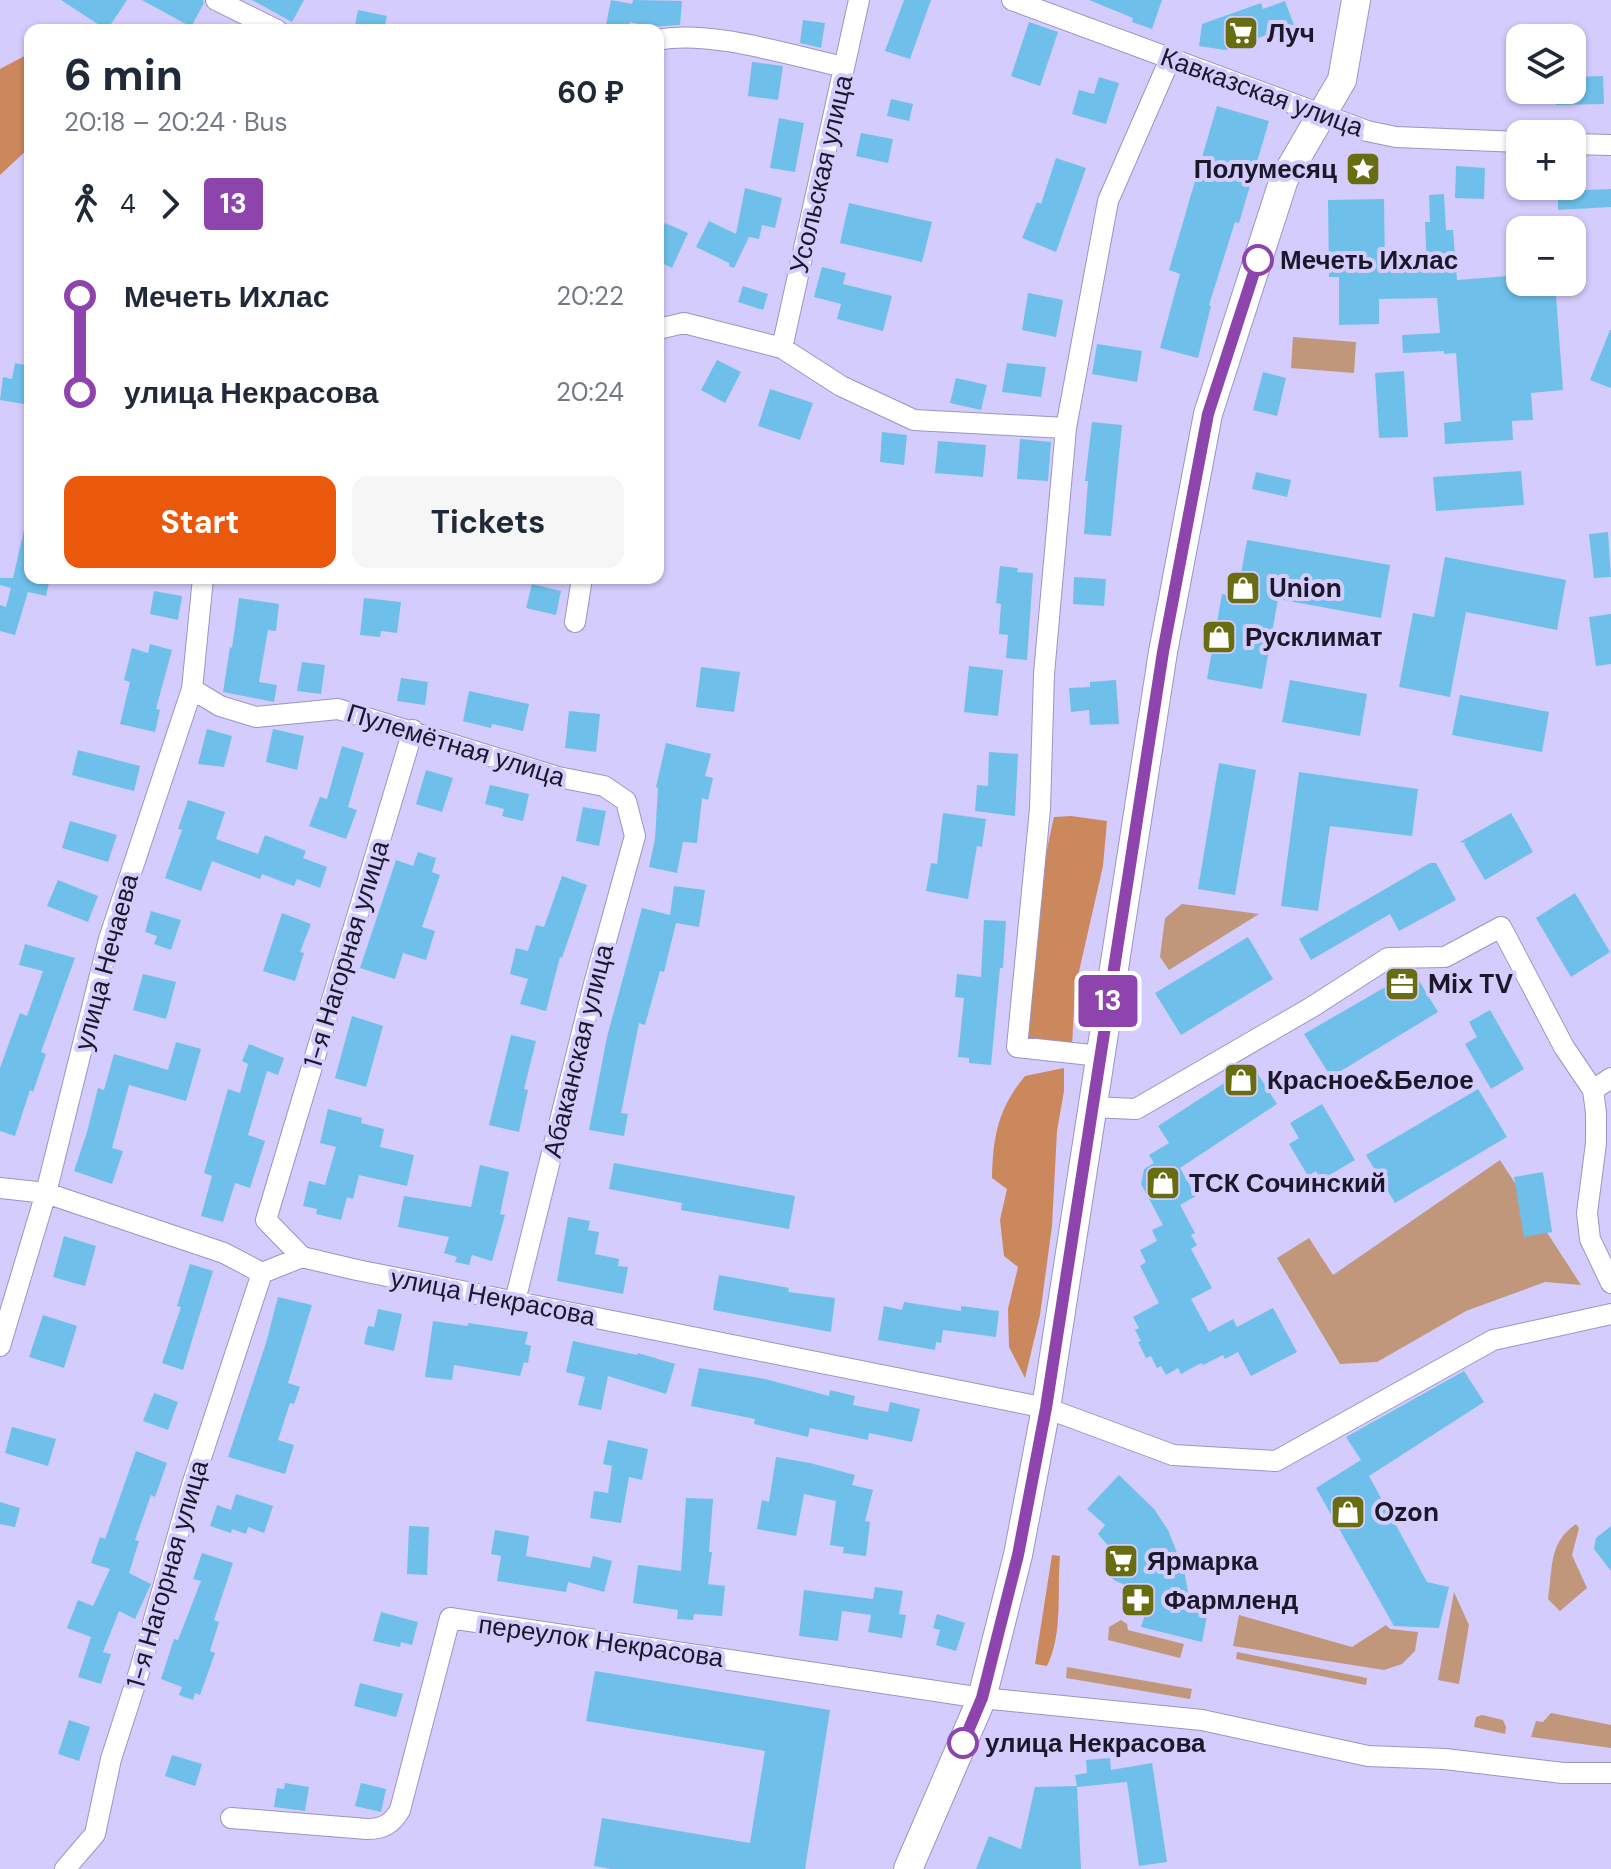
<!DOCTYPE html>
<meta charset="utf-8">
<style>
body{margin:0;font-family:"DM Sans",sans-serif;background:#f6f6f7;color:#1f2937;height:100vh;display:flex;flex-direction:column;font-size:30px;white-space:nowrap}
*{box-sizing:border-box;margin:0}
p{font-size:26px;color:#747a83}
.icon{flex:none;width:44px;height:44px;fill:none;stroke:currentColor;stroke-width:2;stroke-linecap:round;stroke-linejoin:round}
.map{position:relative;flex:1;overflow:hidden}
.details{position:absolute;left:24px;top:24px;width:640px;height:560px;display:flex;flex-direction:column;background:#fff;border-radius:16px;box-shadow:0 2px 6px #0004}
.details>*{flex:none}
.badge{padding:0 16px;border-radius:6px;font-size:28px;line-height:52px}
.buttons{position:absolute;left:1506px;top:24px;display:grid;gap:16px}
.buttons a{display:grid;place-items:center;width:80px;height:80px;border-radius:16px;background:#fff;box-shadow:0 2px 6px #0004;font-size:40px}
.map>.badge{position:absolute;translate:-50% -50%;box-shadow:0 0 0 4px #fff}
.legs{display:flex;align-items:center;gap:12px;height:88px;padding:0 40px;font-size:26px}
.legs p{margin-inline-start:auto}
.head{display:flex;align-items:center;justify-content:space-between;height:136px;padding:0 40px}
h1{font-size:44px;font-weight:700;line-height:60px}
.cta{display:flex;gap:16px;margin-top:auto;padding:16px 40px}
.cta a{flex:1;height:92px;border-radius:16px;background:#ea580c;color:#fff;font-size:32px;font-weight:700;line-height:92px;text-align:center}
.cta a+a{background:#f6f6f7;color:#1f2937}
ul{padding:0 40px;list-style:none}
li{display:flex;align-items:center;gap:28px;height:96px;font-size:30px}
li i{display:grid;place-items:center;width:12px;height:100%;margin:0 10px;background:currentColor}
li i::after{content:'';width:20px;height:20px;margin:-10px;border:6px solid;border-radius:50%;background:#fff}
li p{margin-inline-start:auto}
li:first-child i{background:linear-gradient(#0000 50%,currentColor 0)}
li:last-child i{background:linear-gradient(currentColor 50%,#0000 0)}
.map>svg:first-child{display:block}
.green{fill:#c1977c}
.forest{fill:#cb885d}
.building{fill:#6ec0ea}
.lines{fill:none;stroke-linecap:round;stroke-linejoin:round}
.minor-casing{stroke:#9c94c2;stroke-width:22}
.secondary-casing{stroke:#9c94c2;stroke-width:30}
.minor{stroke:#fff;stroke-width:20}
.secondary{stroke:#fff;stroke-width:28}
.line-1-casing{stroke:#fff;stroke-width:18}
.line-1{stroke:#8e44ad;stroke-width:12}
.stop-1-dot{fill:#fff;stroke:#8e44ad;stroke-width:4}
.labels{text-anchor:middle;dominant-baseline:central;stroke-width:8;stroke-linejoin:round;paint-order:stroke}
.poi-label{font-size:26px;font-weight:bold;fill:#1b1829;stroke:#d4ccfc;text-anchor:start}
.street-label{font-size:26px;fill:#1b1829;stroke:#d4ccfc}
.stop-label{font-size:26px;font-weight:bold;fill:#1b1829;stroke:#d4ccfc;text-anchor:start}
</style>
<div class="map">
<svg width="1611" height="1869" viewBox="0 0 1611 1869">
<rect width="100%" height="100%" fill="#d4ccfc"/>
<path class="green" d="M1293,337L1356,342L1354,373L1291,368Z
M1182,904L1252,913L1259,914L1169,970L1160,957L1165,918Z
M1500,1160L1581,1285L1545,1282L1466,1311L1377,1362L1340,1364L1277,1258L1309,1238L1333,1275Z
M1576,1524L1579,1528L1572,1555L1587,1588L1560,1611L1548,1599C1553,1568 1548,1543 1576,1524Z
M1454,1592L1469,1625L1459,1684L1438,1680Z
M1239,1615L1352,1647L1386,1625L1390,1629L1418,1632L1415,1651L1402,1664L1384,1670L1233,1646Z
M1121,1620L1127,1624L1128,1630L1184,1644L1180,1658L1108,1640L1109,1627Z
M1237,1652L1367,1678L1366,1685L1236,1659Z
M1067,1667L1192,1689L1190,1699L1066,1678Z
M1551,1713L1611,1725V1748L1531,1737L1536,1721L1543,1722Z
M1482,1715L1503,1720L1506,1727L1505,1734L1474,1727L1476,1717Z"/>
<path class="forest" d="M30,53V147L0,175V69Z
M1071,816L1107,821L1103,866L1075,989L1072,1047L1029,1038C1026,966 1038,887 1054,817Z
M1064,1068V1091L1057,1131L1052,1226L1040,1315L1025,1378L1009,1347L1008,1309L1018,1267L1004,1256L1000,1220L1007,1189L992,1178C993,1136 998,1109 1025,1076Z
M1052,1555L1060,1556C1057,1591 1063,1635 1047,1666L1035,1664Z"/>
<path class="building" d="M61,0H127L107,30Z
M142,0H203L204,3L191,27Z
M252,0H304L292,22Z
M611,0L632,4L633,0L682,1L680,25L650,27L630,22L629,30H605Z
M904,0H931L910,59L885,51Z
M1089,0H1162L1152,29L1132,22L1133,18Z
M1285,1L1294,25L1225,50L1199,46L1202,24L1261,3L1263,9Z
M358,10L387,16L384,30H354Z
M803,20L825,23L821,48L800,43Z
M1029,22L1058,32L1040,86L1011,76Z
M752,62L783,66L778,100L748,96Z
M1603,76L1604,104L1556,105L1555,90H1572V77Z
M1099,77L1119,83L1106,124L1072,114L1079,90L1094,94Z
M891,99L913,104L909,121L887,116Z
M1217,106L1269,121L1239,223L1235,222L1209,305L1211,306L1198,358L1160,348L1180,274L1169,270Z
M779,118L804,123L795,172L770,168Z
M861,133L893,139L888,163L856,156Z
M1056,158L1086,168L1056,252L1022,238L1037,202L1041,204Z
M1456,166L1485,168L1484,199L1455,198Z
M745,188L782,198L775,228L762,225L759,239L749,237L734,268L729,266V263L696,247L709,221L736,234Z
M1611,189V207L1558,210V191Z
M1444,194L1446,230H1453L1457,280L1520,275V282H1555L1563,390L1531,393L1533,420L1512,421L1513,440L1445,444L1444,423L1461,421L1456,353L1444,354V351L1403,353L1402,335L1440,333L1437,298L1379,299V324L1339,325V277H1329L1328,200L1384,199L1385,264H1427L1425,222H1430L1429,195Z
M849,203L932,222L922,262L840,243Z
M665,223L688,233L672,268L658,261V239Z
M822,267L846,273L843,284L892,296L883,331L837,319L841,304L814,297Z
M743,286L768,294L763,310L738,302Z
M1028,293L1063,300L1056,337L1022,330Z
M1610,330H1611V388L1590,380Z
M1097,344L1142,351L1137,382L1092,374Z
M717,360L741,372L725,403L701,390Z
M15,363L30,366V405L0,400L3,377L12,379Z
M1007,363L1046,367L1041,397L1002,392Z
M1404,371L1408,437L1379,438L1375,373Z
M1263,372L1286,378L1277,416L1253,410Z
M956,378L987,385L981,410L950,403Z
M770,389L813,403L800,440L758,426Z
M1092,422L1122,425L1111,536L1084,534L1088,481H1085Z
M882,432L907,435L904,465L880,462Z
M1020,439L1051,442L1048,481L1017,479Z
M938,441L986,445L983,477L935,473Z
M1521,471L1524,505L1436,511L1433,477Z
M1256,472L1291,480L1287,497L1252,489Z
M24,530L30,531V578H50L46,596L28,592L15,635L0,631V605L6,607L11,588L0,585V578H13Z
M1608,532L1611,577L1594,578L1589,534Z
M1247,540L1390,565L1381,618L1278,599L1262,689L1207,679L1222,594L1237,597Z
M1445,557L1566,580L1557,630L1466,612L1450,697L1399,687L1413,613L1434,617Z
M1000,566L1018,568L1017,572L1033,573L1027,660L1006,658L1008,635L999,634L1001,604L996,603Z
M1074,577L1106,579L1104,606L1073,604Z
M532,584L561,591L556,615L526,608Z
M154,591L182,596L178,620L150,614Z
M239,598L279,604L276,631L268,630L259,682L277,685L274,702L223,692L230,647L232,648Z
M364,598L401,602L397,633L381,631L380,637L360,635Z
M1611,614V664L1596,666L1589,617Z
M150,644L172,650L156,709L160,710L155,732L120,724L130,682L124,680L132,648L148,653Z
M302,662L325,665L321,694L297,691Z
M969,666L1003,670L998,716L964,712Z
M701,667L740,672L734,712L696,707Z
M401,678L428,682L425,705L397,701Z
M1116,680L1119,724L1090,725L1089,710L1071,712L1069,688L1090,687V682Z
M1290,680L1367,694L1360,736L1282,722Z
M469,691L529,704L523,731L492,724L491,728L463,721Z
M1460,695L1549,712L1542,752L1452,735Z
M569,711L600,714L596,752L565,748Z
M207,729L232,736L224,767L198,764Z
M273,729L304,736L297,770L266,762Z
M666,743L711,754L705,776L713,778L708,800L702,798L697,843L683,842L677,873L649,867L655,839L658,788L656,787Z
M342,746L364,753L348,807L357,810L346,839L309,826L320,797L327,799Z
M78,750L140,766L134,791L72,775Z
M989,752L1018,754L1015,816L975,811L977,785L988,786Z
M1219,763L1256,770L1235,895L1198,889Z
M426,770L453,778L442,812L416,804Z
M1299,772L1418,789L1412,836L1330,826L1318,911L1281,906Z
M490,785L529,794L523,821L502,816L504,809L485,804Z
M188,800L225,812L216,839L258,854L265,835L306,851L303,858L327,867L320,888L297,879L294,886L262,874L260,879L212,861L201,891L165,878L182,830L178,829Z
M583,807L606,811L599,846L576,841Z
M943,813L986,819L982,847L977,846L968,899L926,891L931,863L937,864Z
M1511,813L1533,852L1485,880L1464,844L1466,843L1460,842Z
M70,821L117,835L108,862L62,848Z
M418,852L436,858L432,872L440,875L422,927L435,931L426,960L403,953L395,979L360,968L396,860L413,866Z
M1430,863H1436L1456,900L1399,931L1390,914L1311,960L1299,939Z
M562,876L587,885L562,958L560,957L546,1011L520,1004L528,979L510,974L516,948L528,951L536,925L544,927Z
M58,880L98,896L88,922L47,906Z
M674,886L705,890L699,927L676,923L664,972L660,971L645,1025L639,1023L621,1113L628,1114L624,1136L589,1130L607,1037L642,908L670,915Z
M1575,893L1610,952L1571,977L1536,918Z
M151,911L181,920L171,950L154,944L157,936L145,932Z
M282,913L311,924L300,952L304,953L295,981L263,971Z
M984,920L1006,921L1003,968H1000L991,1065L969,1063V1058L958,1057L964,998L955,997L957,974L981,977Z
M1248,937L1273,979L1181,1035L1155,993Z
M25,944L75,958L41,1052L46,1054L33,1092L30,1090L15,1136L0,1131V1068L20,1013L27,1016L43,971L19,965Z
M1413,971L1438,1012L1331,1077L1304,1034Z
M143,974L176,982L166,1019L133,1010Z
M1490,1010L1524,1069L1491,1089L1465,1044L1477,1037L1469,1022Z
M352,1016L383,1026L366,1087L335,1078Z
M511,1035L536,1041L524,1089L528,1090L519,1132L489,1125Z
M176,1042L201,1049L186,1101L129,1085L112,1148L123,1151L112,1184L74,1171L87,1132L98,1088L104,1090L114,1054L168,1070Z
M249,1044L284,1058L278,1075L267,1071L248,1135L265,1141L250,1188L235,1183L223,1222L201,1216L212,1176L204,1173L228,1089L240,1093L248,1064L242,1061Z
M1252,1065L1277,1104L1180,1168L1196,1196L1180,1205L1195,1233L1191,1235L1197,1245L1191,1249L1212,1288L1191,1299L1209,1332L1233,1319L1237,1327L1273,1308L1297,1352L1251,1376L1238,1352L1225,1359L1223,1355L1203,1365L1201,1363L1181,1374L1178,1368L1166,1375L1161,1366L1157,1368L1151,1356L1146,1358L1138,1342L1141,1341L1135,1330L1139,1328L1133,1317L1159,1303L1140,1266L1146,1262L1140,1250L1157,1241L1152,1230L1163,1225L1141,1184L1144,1169L1154,1163L1149,1155L1169,1143L1158,1126Z
M1478,1089L1507,1137L1395,1203L1366,1155Z
M1322,1104L1355,1160L1321,1180L1316,1171L1308,1176L1289,1144L1299,1138L1290,1123Z
M328,1109L362,1118L361,1123L384,1129L380,1147L414,1155L407,1186L359,1175L353,1199L347,1197L341,1220L316,1214L317,1209L303,1206L309,1181L325,1185L336,1147L320,1143Z
M614,1163L795,1196L789,1229L681,1210L682,1203L609,1189Z
M480,1165L509,1172L500,1214L505,1215L492,1261L472,1255L469,1265L455,1262L457,1257L444,1253L449,1237L398,1227L404,1196L471,1207Z
M1543,1172L1552,1232L1524,1237L1514,1177Z
M568,1217L590,1221L588,1230L599,1232L595,1254L619,1259L618,1266L628,1267L623,1294L557,1281Z
M64,1236L96,1246L85,1286L53,1277Z
M190,1264L213,1271L183,1370L162,1363L181,1307L177,1306Z
M719,1275L789,1288L788,1292L835,1298L831,1332L713,1310Z
M278,1297L312,1305L288,1383L300,1387L294,1404L290,1403L278,1440L294,1445L285,1474L228,1457L266,1343Z
M904,1302L961,1311V1306L999,1311L996,1337L943,1330L941,1343L936,1342L935,1350L878,1340L884,1306L902,1310Z
M378,1309L402,1314L394,1351L364,1344L368,1326L374,1327Z
M43,1315L77,1326L64,1368L29,1357Z
M433,1321L468,1326V1323L528,1332L525,1344L531,1346L528,1363L524,1362L520,1376L454,1365L452,1380L425,1377Z
M573,1341L637,1355L638,1353L675,1364L666,1394L608,1376L601,1410L578,1405L585,1377L566,1372Z
M699,1368L765,1379L829,1396L830,1390L855,1396L853,1405L888,1412L890,1402L920,1409L912,1442L869,1433L868,1440L810,1428L808,1437L754,1424L755,1419L691,1406Z
M1464,1371L1484,1402L1369,1476L1427,1582L1449,1587L1439,1628L1394,1626L1316,1488L1361,1460L1346,1437Z
M154,1393L178,1402L168,1430L143,1421Z
M12,1427L56,1439L48,1466L5,1453Z
M608,1440L648,1449L642,1480L629,1477L621,1523L590,1518L594,1491L608,1493L612,1466L603,1464Z
M136,1451L167,1463L155,1497L151,1495L135,1540L139,1541L129,1573L151,1584L135,1619L119,1611L103,1652L111,1654L101,1684L78,1677L91,1637L67,1628L78,1600L93,1606L110,1569L91,1563L100,1537L105,1539L108,1531Z
M776,1457L810,1463L855,1475L852,1485L873,1490L865,1521L870,1522L866,1556L843,1553L844,1547L830,1545L836,1501L804,1494L796,1536L757,1529L762,1500L769,1502Z
M1119,1475L1154,1509L1168,1530L1184,1570L1189,1597L1210,1600L1202,1642L1141,1627L1145,1615L1129,1611L1127,1586L1114,1580L1108,1573L1104,1565L1105,1555L1110,1548L1098,1534L1105,1525L1087,1509Z
M236,1494L273,1506L264,1533L248,1527L246,1534L232,1529L231,1533L210,1526L217,1505L231,1510Z
M686,1498L713,1499L709,1552H712L708,1584L725,1586L722,1616L694,1614L693,1620L677,1619L678,1610L633,1603L638,1565L681,1571Z
M0,1502L20,1508L15,1527L0,1524Z
M409,1526L429,1527L427,1575L407,1574Z
M1611,1526V1571L1594,1549L1596,1538Z
M495,1530L529,1536L526,1556L590,1568L593,1556L612,1561L604,1592L568,1582L566,1592L497,1581L501,1556L491,1554Z
M202,1553L233,1563L214,1620L219,1622L210,1651L215,1653L200,1695L195,1693L193,1700L179,1695L182,1687L161,1679L174,1639L178,1640L201,1581L193,1579Z
M875,1587L903,1591L899,1614L906,1615L902,1638L868,1632L871,1615L842,1611L838,1641L799,1636L804,1590L873,1599Z
M381,1612L418,1622L412,1645L401,1642L400,1647L373,1641Z
M937,1614L965,1623L956,1651L936,1645L940,1630L933,1628Z
M595,1671L830,1710L805,1869H611L594,1866L602,1818L750,1843L765,1751L586,1721Z
M360,1683L403,1694L396,1717L354,1706Z
M69,1720L90,1727L79,1761L58,1754Z
M172,1755L202,1764L195,1786L165,1776Z
M1110,1758L1111,1770L1152,1763L1167,1862L1139,1866L1127,1782L1077,1787L1081,1869H976L989,1836L1021,1849L1035,1787L1077,1786L1075,1775L1087,1773L1086,1760Z
M285,1783L309,1787L305,1811L274,1807L277,1788L284,1789Z
M361,1783L386,1789L381,1812L355,1806Z"/>
<g class="lines">
<g class="minor-casing">
<path id="minor" d="M216,0L277,30
M1012,0L1367,131L1396,137L1520,142
M658,40C708,29 793,56 844,67
M1572,144L1611,145
M658,329L684,323L782,348L841,386L914,420L1066,428
M782,348L859,0
M575,622L582,578
M192,689L220,706L256,717L338,709L558,777L604,786L626,801L635,836L594,984L515,1301
M1100,1056L1017,1047L1040,809L1044,674L1066,428L1108,201L1170,59
M1593,1090L1611,1078
M1091,1107L1136,1109L1312,1007L1388,958L1445,957L1501,927L1564,1047L1593,1090L1596,1113V1143L1587,1213L1590,1239L1611,1283
M0,1188L46,1193L224,1253L262,1273L302,1257L357,1270L1046,1408L1173,1455L1276,1461L1493,1340L1611,1314
M302,1257L266,1220L413,730
M0,1346L46,1193L109,939L192,689L203,578
M231,1818L367,1829C383,1829 392,1824 400,1810L450,1618L982,1698L1202,1720L1368,1756L1445,1759L1563,1773H1611
M65,1869L95,1834L111,1759L140,1669L192,1485L262,1273"/>
</g>
<g class="secondary-casing">
<path id="secondary" d="M908,1869L982,1698L1018,1555L1046,1408L1163,652L1208,414L1284,179L1342,80L1356,0"/>
</g>
<use href="#minor" class="minor"/>
<use href="#secondary" class="secondary"/>
</g>
<g class="lines">
<g class="line-1-casing">
<path id="line-1" d="M963,1743L982,1698L1018,1555L1046,1408L1163,652L1208,414L1258,260"/>
</g>
<use href="#line-1" class="line-1"/>
</g>
<defs>
<g id="supermarket-square" transform="scale(1.8)"><rect x="-9" y="-9" width="18" height="18" rx="4" fill="#696d11" stroke="#d4ccfc"/><path d="M-6-5.5h2.5l.6 2H6L4.5 2H-2.5L-4.4-4H-6ZM-1.5 3.2a1.3 1.3 0 1 0 .1 0ZM3 3.2a1.3 1.3 0 1 0 .1 0Z" fill="#fff"/></g>
<g id="sight-square" transform="scale(1.8)"><rect x="-9" y="-9" width="18" height="18" rx="4" fill="#696d11" stroke="#d4ccfc"/><path d="M0-6L1.8-2.2L6-1.7L2.9 1.2L3.7 5.4L0 3.3L-3.7 5.4L-2.9 1.2L-6-1.7L-1.8-2.2Z" fill="#fff"/></g>
<g id="shop-square" transform="scale(1.8)"><rect x="-9" y="-9" width="18" height="18" rx="4" fill="#696d11" stroke="#d4ccfc"/><path d="M-5-2.5h2.3a2.7 3.5 0 0 1 5.4 0H5L5.5 6h-11ZM-1.5-2.5h3a1.5 2.3 0 0 0-3 0Z" fill="#fff"/></g>
<g id="office-square" transform="scale(1.8)"><rect x="-9" y="-9" width="18" height="18" rx="4" fill="#696d11" stroke="#d4ccfc"/><path d="M-6-3h4V-5.5h4V-3h4V5H-6ZM-1-4.5V-3h2v-1.5ZM-6 0V1H6V0Z" fill="#fff"/></g>
<g id="pharmacy-square" transform="scale(1.8)"><rect x="-9" y="-9" width="18" height="18" rx="4" fill="#696d11" stroke="#d4ccfc"/><path d="M-2-6h4v4h4v4h-4v4h-4v-4h-4v-4h4Z" fill="#fff"/></g>
</defs>
<g fill-rule="evenodd">
<use href="#supermarket-square" x="1241" y="33"/>
<use href="#sight-square" x="1363" y="169"/>
<use href="#shop-square" x="1243" y="588"/>
<use href="#shop-square" x="1219" y="637"/>
<use href="#office-square" x="1402" y="984"/>
<use href="#shop-square" x="1241" y="1080"/>
<use href="#shop-square" x="1163" y="1183"/>
<use href="#shop-square" x="1348" y="1512"/>
<use href="#supermarket-square" x="1121" y="1561"/>
<use href="#pharmacy-square" x="1138" y="1600"/>
</g>
<g class="stop-1-dot">
<circle cx="1258" cy="260" r="14"/>
<circle cx="963" cy="1743" r="14"/>
</g>
<g class="labels">
<g class="poi-label">
<text x="1267" y="33">Луч</text>
<text x="1337" y="169" text-anchor="end">Полумесяц</text>
<text x="1269" y="588">Union</text>
<text x="1245" y="637">Русклимат</text>
<text x="1428" y="984">Mix TV</text>
<text x="1267" y="1080">Красное&amp;Белое</text>
<text x="1189" y="1183">ТСК Сочинский</text>
<text x="1374" y="1512">Ozon</text>
<text x="1147" y="1561">Ярмарка</text>
<text x="1164" y="1600">Фармленд</text>
</g>
<g class="street-label">
<text transform="translate(1262 92) rotate(20)">Кавказская улица</text>
<text transform="translate(821 174) rotate(-77)">Усольская улица</text>
<text transform="translate(456 745) rotate(17)">Пулемётная улица</text>
<text transform="translate(346 954) rotate(-73)">1-я Нагорная улица</text>
<text transform="translate(106 962) rotate(-75)">улица Нечаева</text>
<text transform="translate(578 1051) rotate(-76)">Абаканская улица</text>
<text transform="translate(493 1297) rotate(11)">улица Некрасова</text>
<text transform="translate(167 1574) rotate(-74)">1-я Нагорная улица</text>
<text transform="translate(601 1641) rotate(8)">переулок Некрасова</text>
</g>
<g class="stop-label">
<text x="1280" y="260">Мечеть Ихлас</text>
<text x="985" y="1743">улица Некрасова</text>
</g>
</g>
</svg>
<div class="buttons">
<a><svg class="icon" aria-label="layers" viewBox="0 0 24 24"><path d="M12 4l9 5-9 5-9-5zM3 14l9 5 9-5"/></svg></a>
<a>+</a>
<a>−</a>
</div>
<b class="badge" style="left:1108px;top:1001px;background:#8e44ad;color:#fff">13</b>
<section class="details">
<div class="head"><div><h1>6 min</h1><p>20:18 – 20:24 · Bus</p></div><b>60 ₽</b></div>
<div class="legs"><svg class="icon" aria-label="walk" viewBox="0 0 24 24"><circle cx="13" cy="4" r="2"/><path d="M13 8l-2 6 4 7M11 14l-3 7M7 12l3-4h3l4 4"/></svg>4<svg class="icon" aria-label="forward" viewBox="0 0 24 24"><path d="M9 5l7 7-7 7"/></svg><b class="badge" style="background:#8e44ad;color:#fff">13</b></div>
<ul>
<li><i style="color:#8e44ad"></i><b>Мечеть Ихлас</b><p>20:22</p></li>
<li><i style="color:#8e44ad"></i><b>улица Некрасова</b><p>20:24</p></li>
</ul>
<div class="cta"><a>Start</a><a>Tickets</a></div>
</section>
</div>
